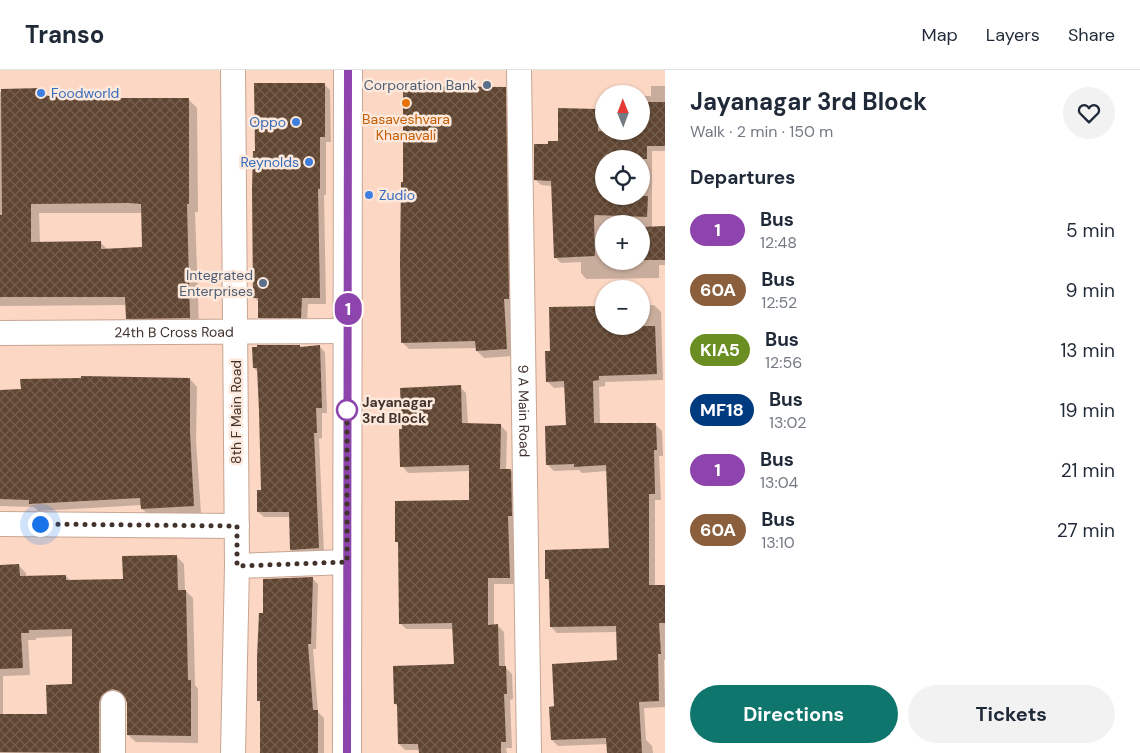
<!DOCTYPE html>
<meta charset="utf-8">
<style>
body{margin:0;font-family:"DM Sans",sans-serif;background:#f2f2f3;color:#1f2937;height:100vh;display:flex;flex-direction:column;font-size:19px;white-space:nowrap}
*{box-sizing:border-box;margin:0}
p{font-size:16px;color:#747a83}
.icon{flex:none;width:28px;height:28px;fill:none;stroke:currentColor;stroke-width:2;stroke-linecap:round;stroke-linejoin:round}
.map{position:relative;flex:1;overflow:hidden}
.sheet{display:flex;flex-direction:column;background:#fff;width:475px}
.sheet>*{flex:none}
.badge{padding:0 10px;border-radius:16px;font-size:18px;line-height:32px}
.needle{width:32px;rotate:359deg}
.fabs{position:absolute;left:595px;top:15px;display:grid;gap:10px}
.fabs a{display:grid;place-items:center;width:55px;height:55px;border-radius:50%;background:#fff;box-shadow:0 1px 4px #0004;font-size:25px}
.you{position:absolute;width:25px;height:25px;margin:-12px;border:4px solid #fff;border-radius:50%;background:#1a73e8;box-shadow:0 0 0 8px #1a73e833}
.map>.badge{position:absolute;translate:-50% -50%;box-shadow:0 0 0 2px #fff}
h2{padding:0 25px;font-size:19px;line-height:45px}
.round{display:grid;place-items:center;flex:none;width:52px;height:52px;border-radius:26px;background:#f2f2f3}
.summary{display:flex;align-items:center;justify-content:space-between;height:85px;padding:0 25px}
h1{font-size:24px;font-weight:700;line-height:38px}
.button{display:flex;gap:10px;margin-top:auto;padding:10px 25px}
.button a{flex:1;height:58px;border-radius:30px;background:#0f766e;color:#fff;font-size:20px;font-weight:700;line-height:58px;text-align:center}
.button a+a{background:#f2f2f3;color:#1f2937}
ul{padding:0;list-style:none}
li{display:flex;align-items:center;gap:15px;height:60px;padding:0 25px}
li div{flex:1}
li b{display:block;font-size:19px}
li em{font-style:normal}
li .badge{min-width:55px;font-weight:700;text-align:center}
header{display:flex;align-items:center;gap:30px;box-sizing:border-box;height:70px;padding:0 25px;background:#fff;border-bottom:1px solid #e0e1e3}
header strong{font-size:24px}
nav{display:flex;gap:28px;margin-inline-start:auto;font-size:18px}
main{display:flex;flex:1;min-height:0}
.map>svg:first-child{display:block}
.shadow{fill:#0003;fill-rule:evenodd}
.building{fill:url(#building-cross-hatch);fill-rule:evenodd}
.lines{fill:none;stroke-linecap:round;stroke-linejoin:round}
.street-casing{stroke:#c7a693;stroke-width:26}
.secondary-casing{stroke:#c7a693;stroke-width:30}
.street{stroke:#fff;stroke-width:24}
.secondary{stroke:#fff;stroke-width:28}
.line-casing{stroke:#fff;stroke-width:11}
.line{stroke:#8e44ad;stroke-width:8}
.walk{stroke:#41332c;stroke-width:5;stroke-dasharray:0 9}
.service-dot{fill:#5c6f8a;stroke:#fde8dc;stroke-width:2}
.shop-dot{fill:#3f7fe0;stroke:#fde8dc;stroke-width:2}
.food-dot{fill:#e8710a;stroke:#fde8dc;stroke-width:2}
.stop-dot{fill:#fff;stroke:#8e44ad;stroke-width:2.5}
.labels{text-anchor:middle;dominant-baseline:central;stroke-width:5;stroke-linejoin:round;paint-order:stroke}
.service-label{font-size:14px;fill:#4e5e75;stroke:#fde8dc;text-anchor:end}
.shop-label{font-size:14px;fill:#366cbe;stroke:#fde8dc;text-anchor:start}
.food-label{font-size:14px;fill:#c56008;stroke:#fde8dc}
.street-label{font-size:14px;fill:#41332c;stroke:#fde8dc}
.stop-label{font-size:14px;font-weight:bold;fill:#41332c;stroke:#fde8dc;text-anchor:start}
</style>
<header>
<strong>Transo</strong>
<nav><a>Map</a><a>Layers</a><a>Share</a></nav>
</header>
<main>
<div class="map">
<svg width="665" height="683" viewBox="0 0 665 683">
<defs>
<pattern id="building-cross-hatch" width="8" height="8" patternUnits="userSpaceOnUse" patternTransform="scale(1.25)"><rect width="8" height="8" fill="#604632"/><path d="M0 0l8 8M0 8l8-8" fill="none" stroke="#745f4e"/></pattern>
</defs>
<rect width="100%" height="100%" fill="#fbd7c4"/>
<path class="shadow" d="M324,14L330,20L331,72H326V125H324L326,234H308L307,253H265L259,247V232L254,227Z
M651,16H665V81H652V158L665,157V195H659V208L586,209L581,203V192L561,193L555,187L552,116L541,115L536,110L550,75L559,73V40H604V61H641V26H651ZM604,89H641V126H604ZM604,154H641V191H604Z
M505,18L512,25L515,235H510L513,286L484,288L477,281V278L409,279L402,272Z
M41,19L49,27H117L120,30L188,29L197,38L198,142H195L199,257H137L127,248V235L0,236V22ZM39,143H142L144,178L108,180L100,172L40,173Z
M654,235L661,242L663,310L605,312V316L599,317L600,354L656,355L662,361L663,386H659L661,430H655V516L665,517V590H664L665,637L644,638L646,670L652,676L653,683H609L608,674L558,676L552,670L556,638L618,591L617,562L557,563L551,557L550,512L547,509L610,479L607,401L582,403L579,400L554,401L547,394L568,357L566,317L554,318L547,311L552,282L604,256H641V236Z
M300,276L301,278L320,277L325,282L327,343H322V368L319,369L324,483L297,485L291,480L290,447H264L258,442L262,422L259,303L254,298Z
M190,309L197,317L196,371L201,443L150,446L142,439V435L38,441L34,437L0,436V322Z
M460,317L466,323L468,354L501,356L507,362L506,400H511L517,407L516,514H494V556H498L504,562L505,597L512,604L513,629L510,630L512,678H506L507,683H420V680H405L399,674L398,636L395,634L455,596L454,559H406L400,553V475L396,471L470,431V401L408,403L402,396Z
M176,486L184,494L185,520L193,528L195,615L198,619V673L136,672L128,665L127,628L121,626L106,683H0V496H19L26,503V507L66,506L71,511H124ZM73,566V616L48,645H3V606L30,605L28,570H36V568Z
M312,508L318,514L316,579H313L318,642L324,648V683H261V633L259,630L264,544Z"/>
<path class="building" d="M254,13H325V67H320V119H318L320,228H302L301,248H258V228H253L252,118L253,81H255Z
M403,16L506,17L509,229H504L507,279L476,281L475,271L401,273L400,192L401,112H403Z
M42,18V26L117,25V28H189V134H187L190,248L126,249L125,227H0V145H2L1,19ZM128,133L141,134L142,177L101,179V171L31,172V134Z
M641,32H665V76H647V89H603V126H648L647,147L595,145L594,148L595,186L554,188L551,111L534,110V74H548V71H558V38L598,39V61H641Z
M665,156V190H641V157Z
M604,236V256H655L657,304L599,306V310L593,311L594,353H656L657,380H654L655,424H649V515H665V553H659L661,584H658L659,631L639,632L642,683H607L606,668L551,670L549,637L554,636L552,594L617,590L616,556L550,557L549,509H545V480L609,478L606,395L574,397V394L546,395L545,356L566,355L564,311L546,312L545,281H550L549,237Z
M257,275H300V277L320,275L322,338H316L317,363H314L319,478L290,480L289,442H257V420H261L259,341L257,298H253L252,277H257Z
M81,306L190,308V363L194,436L141,439L140,428L29,434V430L0,429V320L21,319L20,309L81,308Z
M461,315L462,353L501,354L500,399H511L512,446H508L510,508H488V555L498,554L499,596H506L507,624H504L506,672H501V683H419L418,674H398L397,634H394L393,596L454,594L452,553L399,554L398,472H395V431L469,430V395L400,397L399,359H402L400,318Z
M177,485L178,520H186L188,610H191V666L127,665V633L125,627L119,621L113,619L107,621L101,626L99,633V683L0,682V644H47L46,615L72,614V559L29,560V563H21L23,598L0,599V495L19,494L20,506L66,505V510L123,509L122,486Z
M313,507L311,574H308L313,640H318V683H260V631H257V587L259,543H263V509Z"/>
<g class="lines">
<g class="street-casing">
<g id="street">
<path id="s1" d="M519,0L529,683"/>
<path id="s2" d="M0,263L347,261"/>
<path d="M0,454L237,456"/>
<path d="M237,496L347,492"/>
<path d="M113,633V683"/>
<path d="M233,683L237,496L233,0"/>
</g>
</g>
<g class="secondary-casing">
<path id="secondary" d="M347,683L348,0"/>
</g>
<use href="#street" class="street"/>
<use href="#secondary" class="secondary"/>
</g>
<g class="lines">
<g class="line-casing">
<path id="line" d="M347,683L348,0"/>
</g>
<use href="#line" class="line"/>
<path class="walk" d="M40,454L237,456V496L347,492V340"/>
</g>
<g class="service-dot">
<circle cx="487" cy="15" r="5"/>
<circle cx="263" cy="213" r="5"/>
</g>
<g class="shop-dot">
<circle cx="41" cy="23" r="5"/>
<circle cx="296" cy="52" r="5"/>
<circle cx="309" cy="92" r="5"/>
<circle cx="369" cy="125" r="5"/>
</g>
<circle class="food-dot" cx="406" cy="33" r="5"/>
<circle class="stop-dot" cx="347" cy="340" r="10"/>
<g class="labels">
<g class="service-label">
<text x="477" y="15">Corporation Bank</text>
<text x="253" y="205">Integrated<tspan x="253" dy="16">Enterprises</tspan></text>
</g>
<g class="shop-label">
<text x="51" y="23">Foodworld</text>
<text x="286" y="52" text-anchor="end">Oppo</text>
<text x="299" y="92" text-anchor="end">Reynolds</text>
<text x="379" y="125">Zudio</text>
</g>
<g class="food-label">
<text x="406" y="49">Basaveshvara<tspan x="406" dy="16">Khanavali</tspan></text>
</g>
<g class="street-label">
<text stroke="none"><textPath href="#s2" startOffset="174">24th B Cross Road</textPath></text>
<text transform="translate(236 342) rotate(-90)">8th F Main Road</text>
<text stroke="none"><textPath href="#s1" startOffset="341">9 A Main Road</textPath></text>
</g>
<g class="stop-label">
<text x="362" y="332">Jayanagar<tspan x="362" dy="16">3rd Block</tspan></text>
</g>
</g>
</svg>
<div class="fabs">
<a><svg class="needle" viewBox="-14 -14 28 28"><path d="M0-13l5 13h-10z" fill="#e53935"/><path d="M0 13l5-13h-10z" fill="#747a83"/></svg></a>
<a><svg class="icon" aria-label="locate" viewBox="0 0 24 24"><circle cx="12" cy="12" r="6"/><path d="M12 2v4M12 18v4M2 12h4M18 12h4"/></svg></a>
<a>+</a>
<a>−</a>
</div>
<div class="you" style="left:40px;top:454px"></div>
<b class="badge" style="left:348px;top:239px;background:#8e44ad;color:#fff">1</b>
</div>
<section class="sheet">
<div class="summary"><div><h1>Jayanagar 3rd Block</h1><p>Walk · 2 min · 150 m</p></div><a class="round"><svg class="icon" aria-label="heart" viewBox="0 0 24 24"><path d="M12 20l-8-8c-3-5 5-10 8-4 3-6 11-1 8 4z"/></svg></a></div>
<h2>Departures</h2>
<ul>
<li><span class="badge" style="background:#8e44ad;color:#fff">1</span><div><b>Bus</b><p>12:48</p></div><em>5 min</em></li>
<li><span class="badge" style="background:#8b5e3c;color:#fff">60A</span><div><b>Bus</b><p>12:52</p></div><em>9 min</em></li>
<li><span class="badge" style="background:#6b8e23;color:#fff">KIA5</span><div><b>Bus</b><p>12:56</p></div><em>13 min</em></li>
<li><span class="badge" style="background:#003b80;color:#fff">MF18</span><div><b>Bus</b><p>13:02</p></div><em>19 min</em></li>
<li><span class="badge" style="background:#8e44ad;color:#fff">1</span><div><b>Bus</b><p>13:04</p></div><em>21 min</em></li>
<li><span class="badge" style="background:#8b5e3c;color:#fff">60A</span><div><b>Bus</b><p>13:10</p></div><em>27 min</em></li>
</ul>
<div class="button"><a>Directions</a><a>Tickets</a></div>
</section>
</main>
